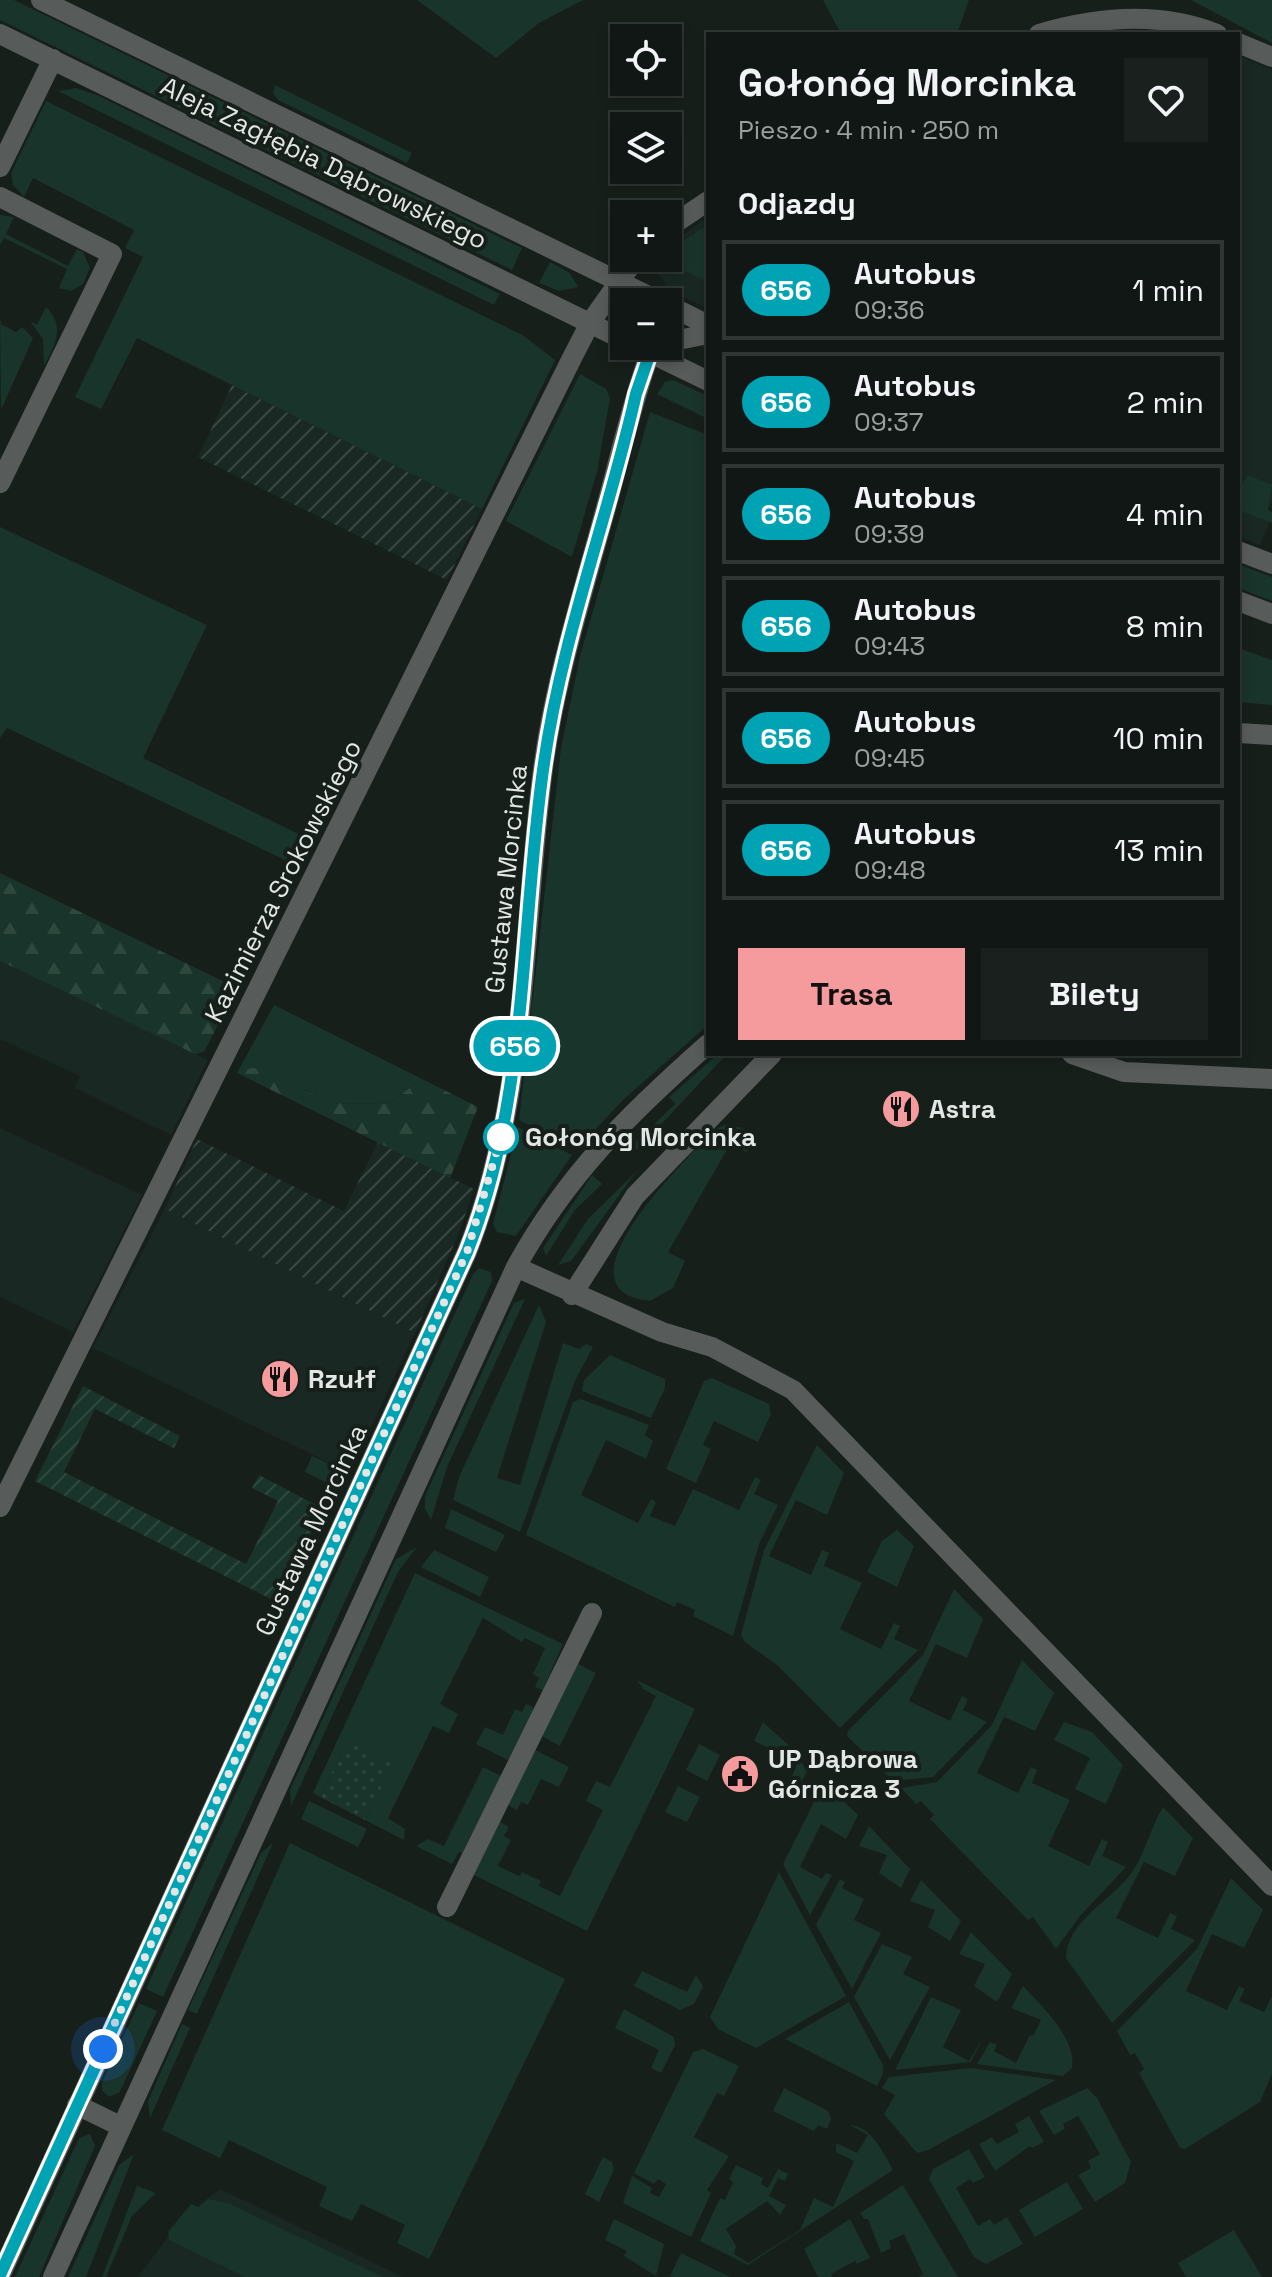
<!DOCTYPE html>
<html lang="pl">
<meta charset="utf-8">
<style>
body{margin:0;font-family:"Space Grotesk",sans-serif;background:#1a201d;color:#f1f3f6;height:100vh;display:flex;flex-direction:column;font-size:30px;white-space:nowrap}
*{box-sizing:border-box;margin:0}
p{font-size:26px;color:#9c9fa0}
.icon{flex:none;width:44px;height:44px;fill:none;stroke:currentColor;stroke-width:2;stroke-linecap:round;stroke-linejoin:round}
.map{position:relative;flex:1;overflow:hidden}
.panel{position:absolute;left:706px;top:32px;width:534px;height:1024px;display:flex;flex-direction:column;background:#111714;border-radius:0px;box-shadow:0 4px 12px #0003,0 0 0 2px #303634}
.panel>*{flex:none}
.badge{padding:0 16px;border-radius:26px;font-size:28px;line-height:52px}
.tools{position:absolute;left:610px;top:24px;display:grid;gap:16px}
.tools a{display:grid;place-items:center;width:72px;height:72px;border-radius:0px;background:#111714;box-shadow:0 4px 12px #0003,0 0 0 2px #303634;font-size:40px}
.you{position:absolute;width:40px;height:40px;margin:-20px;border:6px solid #fff;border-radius:50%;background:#1a73e8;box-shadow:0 0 0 12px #1a73e833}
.map>.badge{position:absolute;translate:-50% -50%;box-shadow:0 0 0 4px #fff}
h2{padding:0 32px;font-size:30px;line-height:72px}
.round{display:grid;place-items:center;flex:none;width:84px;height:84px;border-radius:0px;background:#1a201d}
.summary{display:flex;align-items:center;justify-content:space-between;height:136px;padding:0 32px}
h1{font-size:38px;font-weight:700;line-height:60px}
.action{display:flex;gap:16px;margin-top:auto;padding:16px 32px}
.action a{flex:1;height:92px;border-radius:0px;background:#f59b9d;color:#111;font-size:32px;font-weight:700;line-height:92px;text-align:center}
.action a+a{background:#1a201d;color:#f1f3f6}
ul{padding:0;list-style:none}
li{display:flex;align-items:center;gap:24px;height:100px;margin:0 16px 12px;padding:0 16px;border:4px solid #303634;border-radius:0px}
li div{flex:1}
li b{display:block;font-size:30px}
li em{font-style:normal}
li .badge{min-width:88px;font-weight:700;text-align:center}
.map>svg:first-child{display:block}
.built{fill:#192822}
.industrial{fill:url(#industrial-furrows)}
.grass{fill:#19342a}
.forest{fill:url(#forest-firs)}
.park{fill:url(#park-dots)}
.garden{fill:url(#garden-furrows)}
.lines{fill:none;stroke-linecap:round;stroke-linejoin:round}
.minor{stroke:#575b59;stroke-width:20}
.line-casing{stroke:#fff;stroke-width:18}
.line{stroke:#00a3b4;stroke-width:12}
.walk{stroke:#e2e7e5;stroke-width:8;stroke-dasharray:0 14.4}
.stop-dot{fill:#fff;stroke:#00a3b4;stroke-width:4}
.labels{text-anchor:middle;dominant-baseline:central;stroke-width:8;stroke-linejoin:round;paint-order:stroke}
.street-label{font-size:26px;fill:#e2e7e5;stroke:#171f1b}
.poi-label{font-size:26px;font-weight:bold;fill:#e2e7e5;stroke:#171f1b;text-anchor:start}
.stop-label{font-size:26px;font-weight:bold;fill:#e2e7e5;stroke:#171f1b;text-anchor:start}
</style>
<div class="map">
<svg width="1272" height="2277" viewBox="0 0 1272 2277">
<defs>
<pattern id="industrial-furrows" width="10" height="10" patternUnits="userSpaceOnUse" patternTransform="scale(2)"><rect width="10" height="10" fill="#192822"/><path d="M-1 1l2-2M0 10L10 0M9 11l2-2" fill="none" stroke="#3a4742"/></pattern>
<pattern id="forest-firs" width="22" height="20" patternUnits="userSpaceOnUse" patternTransform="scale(2)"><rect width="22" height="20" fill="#19342a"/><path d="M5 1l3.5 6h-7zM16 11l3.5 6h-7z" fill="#2f483e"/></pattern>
<pattern id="park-dots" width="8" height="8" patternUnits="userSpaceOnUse" patternTransform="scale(2)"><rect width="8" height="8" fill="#19342a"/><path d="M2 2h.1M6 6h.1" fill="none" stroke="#2f483e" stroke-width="1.8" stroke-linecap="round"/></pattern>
<pattern id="garden-furrows" width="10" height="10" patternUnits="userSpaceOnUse" patternTransform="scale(2)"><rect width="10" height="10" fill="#19342a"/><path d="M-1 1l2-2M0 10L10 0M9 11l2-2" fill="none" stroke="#2f483e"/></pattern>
</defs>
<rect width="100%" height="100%" fill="#171f1b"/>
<path class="built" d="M1238,55L1272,70V501L1268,510L1272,517L1260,545L1238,536Z
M708,217V309L668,289L657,272L660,258H668V245Z
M0,961L208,1060L171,1135L75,1088L80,1076L0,1039Z
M0,1128L142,1195L73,1332L0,1297Z
M167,1204L170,1211L415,1333L350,1473L93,1348Z
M220,2189L403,2277H138L183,2217Z"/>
<path class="industrial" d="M232,385L482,509L447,580L198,457Z
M197,1139L344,1211L378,1142L474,1189L459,1233L415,1333L169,1211L167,1204Z"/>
<path class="grass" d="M0,0H14L522,248L512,270L0,20Z
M417,0H583L539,23L496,58Z
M823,0H969L957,34H841Z
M1191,0H1272V43Z
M275,85L412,153L407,163L278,100L273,93Z
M76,88L97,95L500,294L494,305L58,91Z
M46,101L524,336L555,360L482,509L137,338L101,409L75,397L143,257L125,248L134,230L33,178L24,197L13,185L11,173Z
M0,215L14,217L6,234L68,266L77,249L83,252L90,268L83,284L71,291L59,288L67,269L4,238L0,245Z
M708,224V282L676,267L671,259L685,240Z
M550,262L570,273L578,287L559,291L539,283Z
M46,307C66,326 55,345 44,366L43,339L30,321L37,325Z
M0,317L1,324L16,332L22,327L33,338L1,410Z
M580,374L606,389L610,398L597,472L572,557L506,521Z
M673,380L708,396V419L657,394L665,382Z
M650,412L708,435V1025L624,1099L576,1150L519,1120L561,748L580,656Z
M1248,475L1272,485L1268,510L1272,512V523L1238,510V489Z
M0,527L207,625L143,758L311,840L298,866L7,728L0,738Z
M1238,564L1272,577V601L1238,588Z
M1238,648L1272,660V705L1238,702Z
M274,1005L422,1079L388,1104L331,1103L298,1086L280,1069L237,1073Z
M718,1054H727L637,1150L632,1145L675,1104L669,1097Z
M727,1124L744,1129L750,1144L747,1152L729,1146L668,1252L685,1261L673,1288L650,1301C563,1293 657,1190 681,1165C694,1151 708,1130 727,1124Z
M518,1127L572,1155L516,1236L497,1232L493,1224Z
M637,1171L571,1261L558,1265L588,1219Z
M592,1175L602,1184L575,1210L546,1256L543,1248Z
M479,1268L491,1272L492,1281L163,1997L146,1989L473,1274Z
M525,1299L447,1467L431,1520L425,1509V1496L514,1303Z
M539,1305L546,1322L497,1478L520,1485L563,1343L579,1349L586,1344L593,1347L575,1381L520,1532L453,1500L459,1477Z
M610,1355L665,1379V1388L651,1418L582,1391L584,1380Z
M712,1378L769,1404L771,1414L758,1442L714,1421L703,1445L711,1449L696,1483L666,1469L704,1381Z
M581,1399L649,1425L645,1435L653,1441L646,1459L606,1440L581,1495L638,1523L651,1499L656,1502L650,1516L675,1526L693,1489L739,1510L755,1477L761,1480L754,1494L778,1505L759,1544L733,1636L693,1616L695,1610L677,1602L675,1607L526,1535L573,1402Z
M817,1445L844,1473L827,1515L796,1500L769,1556L811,1575L822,1550L829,1553L824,1566L862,1583L840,1629L881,1649L894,1623L900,1626L894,1639L918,1650L840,1728L777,1665L745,1642L741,1635L764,1550Z
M312,1456L339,1468L341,1462L348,1465L338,1485L329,1484L305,1472Z
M451,1509L505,1535L496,1552L445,1528Z
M897,1530L914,1546L897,1587L867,1572L882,1541Z
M417,1547L398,1572L291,1806L290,1790L396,1559Z
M434,1550L489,1577L480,1597L421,1567Z
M415,1573L563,1644L543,1690L535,1687L539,1678L533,1674L545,1648L525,1638L522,1642L483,1618L440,1704L458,1714L449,1733L433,1726L388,1818L405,1829L404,1840L365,1820L392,1765L347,1742L320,1797L313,1793Z
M954,1589L983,1619L967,1658L936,1644L909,1701L950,1721L962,1696L968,1699L963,1710L987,1722L933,1777L893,1781L847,1736L848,1731L923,1655Z
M1022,1660L1054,1693L1035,1731L1004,1717L977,1773L1018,1793L1031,1767L1037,1770L1032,1783L1070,1800L1048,1846L1089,1866L1102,1839L1108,1842L1102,1856L1126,1867L1080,1916L1056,1949L1033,1917L1028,1920L930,1819L934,1815L921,1801L916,1804L901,1788L937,1782L992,1725Z
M578,1664L596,1673L560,1746L542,1736Z
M637,1680L695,1709L587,1931L474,1875L500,1822L509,1827L504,1836L511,1840L498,1866L519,1876L522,1872L541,1881L539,1886L560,1896L603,1810L586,1801L596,1781L610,1787L656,1696L643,1689Z
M526,1704L533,1707V1712L508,1760L476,1744L485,1727L503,1735L515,1709L522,1712Z
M763,1722L796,1752L807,1772L802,1781H790L798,1762L754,1741Z
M1064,1722L1092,1732L1123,1765L1106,1804L1075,1789L1090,1758L1054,1740Z
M699,1744L720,1755L707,1781L686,1770Z
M535,1750L569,1767L559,1787L541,1779L528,1805L521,1802L517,1810L508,1805Z
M483,1767L501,1776L462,1853L459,1852L452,1864L416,1846L428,1839L444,1846Z
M678,1786L700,1797L687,1822L665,1812Z
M823,1794H836L858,1815L846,1839L821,1824L800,1867L822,1879L826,1873L832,1875L810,1915L783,1864L816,1798Z
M309,1801L367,1829L358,1847L301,1819Z
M1163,1807L1193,1838L1175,1876L1144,1862L1116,1918L1158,1938L1170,1913L1177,1916L1171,1929L1195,1940L1112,2023L1066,1958C1067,1921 1110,1901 1130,1875C1145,1855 1150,1828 1163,1807Z
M869,1826L910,1869L901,1888L879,1873L887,1855L859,1846Z
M273,1843L197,2014L188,2010L261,1853Z
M290,1843L565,1979L429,2259L397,2243L405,2225L361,2204L352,2221L319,2206L327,2187L229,2140L220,2158L162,2130Z
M779,1872L846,1996L756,2048L718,2029L710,2017Z
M1231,1878L1263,1910L1244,1948L1212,1934L1186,1991L1227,2010L1239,1986L1245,1989L1239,2001L1264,2012L1272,1996V2074L1260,2102L1185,2149L1180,2148L1139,2073L1144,2069L1135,2053L1130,2055L1117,2031L1197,1949Z
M840,1879L845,1882L842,1888L864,1899L854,1920L881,1933L852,1989L816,1925Z
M921,1880L961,1921L950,1941L928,1927L935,1910L910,1901Z
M971,1932L1012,1974L997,2002L974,1986L985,1964L959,1954Z
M882,1944L912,1957L903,1974L930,1987L890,2060L854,1997Z
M642,1971L687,1992L696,1975L703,1986L694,2004L680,2010L634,1986Z
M1023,1986C1041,2005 1077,2039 1072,2068L1063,2076L977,2064L990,2042L997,2045L994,2051L1016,2063L1030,2035L1033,2036L1041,2020L1011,2008Z
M931,1997L961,2010L943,2047L969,2061L983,2038L971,2062L895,2070Z
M849,2002L883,2065V2074L877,2086L785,2039Z
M139,2003L157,2011L120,2092L109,2097L102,2091V2083Z
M624,2009L674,2037L675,2045L661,2073L651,2068L659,2050L615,2028Z
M182,2024L190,2028L150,2118L148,2101Z
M703,2049L739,2066L724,2096L717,2093L694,2137L729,2156L707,2190L711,2193L691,2237L623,2203L632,2176L652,2188L650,2193L659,2197L666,2184L658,2179L654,2184L634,2173L693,2052Z
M971,2068L1056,2080L928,2150L917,2153L884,2114L895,2095L882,2088L889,2077Z
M784,2088L828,2111L831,2119L827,2129L818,2125L814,2131L773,2111Z
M1087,2088L1097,2098L1131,2162L1125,2183L1095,2202L1078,2175L1091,2168L1088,2161L1100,2154L1078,2116L1063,2124L1065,2129L1054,2135L1039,2111Z
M1029,2116L1044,2142L1032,2148L1030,2146L995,2171L979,2144L992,2137L997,2144L1019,2132L1015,2124Z
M850,2125C872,2127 883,2152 893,2170L748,2265L700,2241L720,2198L725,2200L733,2182L729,2179L736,2165L763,2178L761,2184L768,2188L778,2169L788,2174L785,2181L778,2178L769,2196L786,2205L780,2215L767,2201L726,2229L736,2246L734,2254L748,2263L800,2230L814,2198L833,2207L854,2161L836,2152V2143L857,2153L868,2135Z
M90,2134L95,2146L39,2277H15L79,2138Z
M969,2149L985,2177L973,2183L970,2179L956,2188L978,2226L990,2219L994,2225L1007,2217L1023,2244L986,2264L974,2257L929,2179L933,2169Z
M134,2154L86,2277H68L119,2165Z
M603,2157L612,2162L614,2170L599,2202L585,2194Z
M1067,2182L1083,2209L1035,2237L1019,2210Z
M903,2185L958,2277H919L923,2274L904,2234L889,2241L891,2248L881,2253L868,2219H864L860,2213Z
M137,2186L156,2193L132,2216L106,2277H102Z
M208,2199L228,2203L383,2277H245L169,2240L168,2232L191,2204L199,2207Z
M614,2219L664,2244L656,2276L624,2256L627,2251L605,2240Z
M850,2219L870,2258L857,2264L855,2261L831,2274L832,2277H818L804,2249Z
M1234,2230L1262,2277H1186L1178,2263Z
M681,2253L730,2277H673L670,2276Z"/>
<path class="forest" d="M0,873L237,988L204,1052L195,1054L0,961Z
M252,1068L280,1069L298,1086L331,1103L388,1104L422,1079L478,1107L450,1178L237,1073Z"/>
<path class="park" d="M347,1742L393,1764L365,1820L320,1797Z"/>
<path class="garden" d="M83,1386L180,1436L174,1448L95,1409L64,1472L246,1564L278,1501L252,1488L259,1475L322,1508L281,1604L35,1481Z"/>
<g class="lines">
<path class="minor" d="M41,0L661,302
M0,34L624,340
M1039,34C1096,17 1160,11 1217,34
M1238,43L1272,57
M0,167L53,59
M0,197L112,254L0,483
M668,228L708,201
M668,305L708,325
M668,342L708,334
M640,348L708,381
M1238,551L1272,564
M1238,601L1272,614
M1238,733L1272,735
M1072,1054L1124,1072L1272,1079
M516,1267L662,1332L712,1347L793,1390L1272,1886
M572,1295L635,1196L772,1054
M0,1507L572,358L590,323L636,258
M447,1907L592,1613
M77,2105L120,2126
M0,2276L467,1252C528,1099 522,929 543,769C554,685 580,603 602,522C618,466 630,408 650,353
M53,2277L516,1267C567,1174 630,1113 708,1044"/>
</g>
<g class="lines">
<g class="line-casing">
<path id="line" d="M0,2275L467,1252C529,1097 520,926 544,763C562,637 608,518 636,394L650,353L659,346"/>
</g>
<use href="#line" class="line"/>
<path class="walk" d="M103,2049L467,1252L501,1137"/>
</g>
<defs>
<g id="restaurant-disc" transform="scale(2)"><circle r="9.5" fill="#f59b9d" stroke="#171f1b"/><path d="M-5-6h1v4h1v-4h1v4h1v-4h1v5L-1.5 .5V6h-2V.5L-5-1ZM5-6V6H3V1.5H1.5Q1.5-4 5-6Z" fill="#111"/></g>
<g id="civic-disc" transform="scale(2)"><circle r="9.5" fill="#f59b9d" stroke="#171f1b"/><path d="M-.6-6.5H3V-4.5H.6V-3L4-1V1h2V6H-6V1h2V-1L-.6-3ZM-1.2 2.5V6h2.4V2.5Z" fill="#111"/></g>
</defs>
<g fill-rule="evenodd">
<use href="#restaurant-disc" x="901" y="1109"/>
<use href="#restaurant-disc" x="280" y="1379"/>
<use href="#civic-disc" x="740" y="1774"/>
</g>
<circle class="stop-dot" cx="501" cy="1137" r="16"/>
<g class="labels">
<g class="street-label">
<text transform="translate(324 163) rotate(26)">Aleja Zagłębia Dąbrowskiego</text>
<text transform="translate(506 879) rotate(-84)">Gustawa Morcinka</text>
<text transform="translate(283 881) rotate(-63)">Kazimierza Srokowskiego</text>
<text transform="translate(311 1530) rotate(-65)">Gustawa Morcinka</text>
</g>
<g class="poi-label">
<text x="929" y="1109">Astra</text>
<text x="308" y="1379">Rzułf</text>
<text x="768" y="1759">UP Dąbrowa<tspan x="768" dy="30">Górnicza 3</tspan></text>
</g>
<g class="stop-label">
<text x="525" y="1137">Gołonóg Morcinka</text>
</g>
</g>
</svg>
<div class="tools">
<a><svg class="icon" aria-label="locate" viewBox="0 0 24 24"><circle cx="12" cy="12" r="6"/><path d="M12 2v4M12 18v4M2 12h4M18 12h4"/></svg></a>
<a><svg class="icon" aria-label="layers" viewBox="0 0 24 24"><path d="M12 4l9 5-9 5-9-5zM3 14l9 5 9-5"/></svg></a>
<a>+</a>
<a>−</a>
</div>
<div class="you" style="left:103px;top:2049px"></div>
<b class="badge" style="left:515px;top:1046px;background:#00a3b4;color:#fff">656</b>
<section class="panel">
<div class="summary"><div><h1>Gołonóg Morcinka</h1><p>Pieszo · 4 min · 250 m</p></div><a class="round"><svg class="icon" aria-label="heart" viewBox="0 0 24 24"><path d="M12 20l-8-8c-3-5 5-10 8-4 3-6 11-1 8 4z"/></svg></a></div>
<h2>Odjazdy</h2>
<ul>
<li><span class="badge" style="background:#00a3b4;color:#fff">656</span><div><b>Autobus</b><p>09:36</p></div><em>1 min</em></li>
<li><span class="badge" style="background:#00a3b4;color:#fff">656</span><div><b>Autobus</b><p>09:37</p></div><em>2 min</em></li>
<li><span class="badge" style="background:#00a3b4;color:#fff">656</span><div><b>Autobus</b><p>09:39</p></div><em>4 min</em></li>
<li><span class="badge" style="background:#00a3b4;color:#fff">656</span><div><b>Autobus</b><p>09:43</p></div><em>8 min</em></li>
<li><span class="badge" style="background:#00a3b4;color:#fff">656</span><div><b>Autobus</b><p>09:45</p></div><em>10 min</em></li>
<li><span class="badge" style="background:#00a3b4;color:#fff">656</span><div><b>Autobus</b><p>09:48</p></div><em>13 min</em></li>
</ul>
<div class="action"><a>Trasa</a><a>Bilety</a></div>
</section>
</div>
